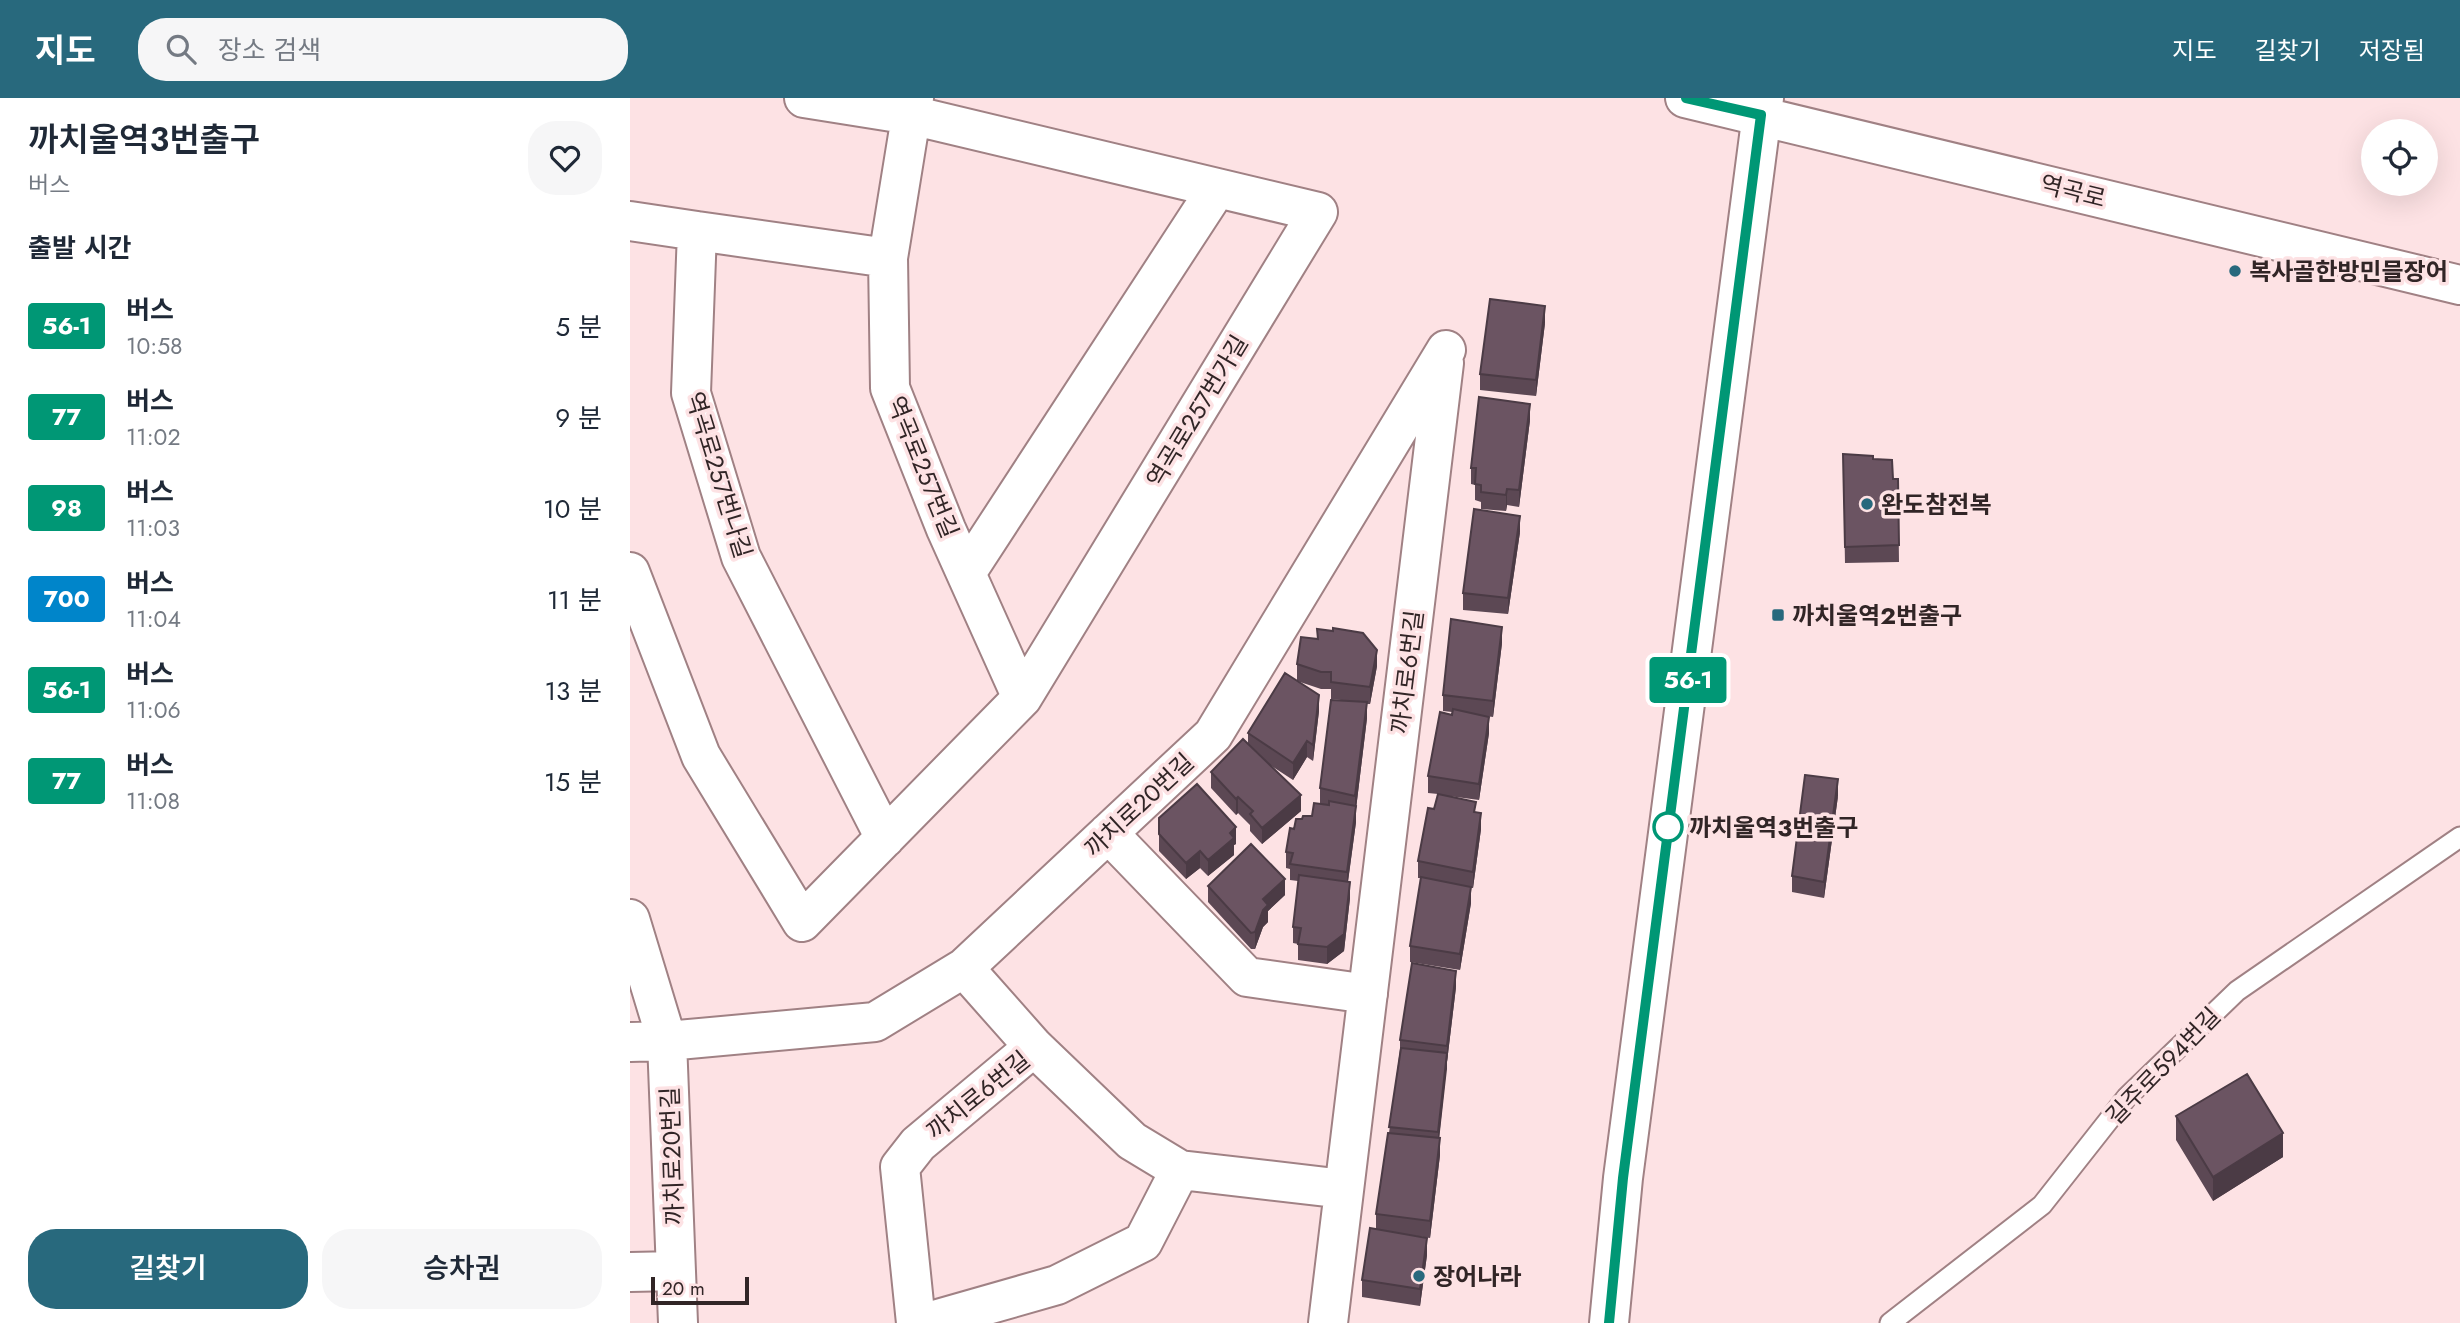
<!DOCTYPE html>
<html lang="ko">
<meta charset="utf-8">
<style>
body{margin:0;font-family:Jost,"Noto Sans KR",sans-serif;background:#f6f6f7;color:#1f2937;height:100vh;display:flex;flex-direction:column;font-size:26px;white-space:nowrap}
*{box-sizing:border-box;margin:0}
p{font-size:23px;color:#747a83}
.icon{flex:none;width:38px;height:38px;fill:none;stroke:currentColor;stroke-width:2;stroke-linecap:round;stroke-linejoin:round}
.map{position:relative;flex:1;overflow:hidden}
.sheet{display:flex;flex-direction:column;background:#fff;width:630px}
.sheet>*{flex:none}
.badge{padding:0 14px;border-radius:5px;font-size:24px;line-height:46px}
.tools{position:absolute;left:1731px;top:21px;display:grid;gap:14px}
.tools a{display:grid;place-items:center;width:77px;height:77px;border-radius:50%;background:#fff;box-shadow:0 7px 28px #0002;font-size:35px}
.scale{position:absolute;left:21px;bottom:18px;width:98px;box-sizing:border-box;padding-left:7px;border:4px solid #312526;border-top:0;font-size:19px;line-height:24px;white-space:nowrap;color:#312526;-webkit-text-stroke:5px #fde2e4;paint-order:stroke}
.map>.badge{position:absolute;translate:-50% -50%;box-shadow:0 0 0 4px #fff}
h2{padding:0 28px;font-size:26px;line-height:63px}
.round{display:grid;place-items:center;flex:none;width:74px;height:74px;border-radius:28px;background:#f6f6f7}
.head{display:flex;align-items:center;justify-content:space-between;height:119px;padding:0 28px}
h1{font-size:33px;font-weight:600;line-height:52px}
.action{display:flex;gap:14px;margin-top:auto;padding:14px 28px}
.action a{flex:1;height:80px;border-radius:28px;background:#28697d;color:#fff;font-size:28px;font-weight:600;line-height:80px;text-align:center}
.action a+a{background:#f6f6f7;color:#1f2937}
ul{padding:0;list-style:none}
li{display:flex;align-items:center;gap:21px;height:91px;padding:0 28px}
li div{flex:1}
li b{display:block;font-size:26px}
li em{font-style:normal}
li .badge{min-width:77px;font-weight:700;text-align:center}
header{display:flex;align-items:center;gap:42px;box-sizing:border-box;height:98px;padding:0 35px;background:#28697d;color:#fff}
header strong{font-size:33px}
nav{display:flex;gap:38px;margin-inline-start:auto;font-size:24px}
.search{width:490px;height:63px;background:#f6f6f7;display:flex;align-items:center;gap:18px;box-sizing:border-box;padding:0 24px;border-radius:28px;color:#747a83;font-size:26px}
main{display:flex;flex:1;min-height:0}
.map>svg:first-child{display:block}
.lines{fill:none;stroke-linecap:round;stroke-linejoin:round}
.service-casing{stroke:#a08184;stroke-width:23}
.minor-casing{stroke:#a08184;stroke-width:42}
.tertiary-casing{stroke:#a08184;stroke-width:42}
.service{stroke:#fff;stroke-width:19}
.minor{stroke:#fff;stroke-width:38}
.tertiary{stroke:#fff;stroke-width:38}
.wall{fill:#5c4854}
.shaded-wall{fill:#4b3b45}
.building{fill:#6b5462;stroke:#4b3b45;stroke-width:2}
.line-casing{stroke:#fff;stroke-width:16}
.line{stroke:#009775;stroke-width:10}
.poi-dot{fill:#28697d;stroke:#fde2e4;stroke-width:2.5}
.stop-dot{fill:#fff;stroke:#009775;stroke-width:3.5}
.labels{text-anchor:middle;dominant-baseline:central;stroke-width:7;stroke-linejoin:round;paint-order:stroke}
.street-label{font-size:24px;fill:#312526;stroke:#fde2e4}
.poi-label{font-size:24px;font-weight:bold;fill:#312526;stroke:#fde2e4;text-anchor:start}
.stop-label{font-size:24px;font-weight:bold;fill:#312526;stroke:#fde2e4;text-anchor:start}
</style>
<header>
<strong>지도</strong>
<div class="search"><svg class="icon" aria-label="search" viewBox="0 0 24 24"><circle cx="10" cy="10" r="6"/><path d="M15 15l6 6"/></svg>장소 검색</div>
<nav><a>지도</a><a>길찾기</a><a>저장됨</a></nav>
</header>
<main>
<section class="sheet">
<div class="head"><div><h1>까치울역3번출구</h1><p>버스</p></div><a class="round"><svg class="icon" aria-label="heart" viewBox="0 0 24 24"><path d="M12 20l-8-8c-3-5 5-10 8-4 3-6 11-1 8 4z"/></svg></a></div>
<h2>출발 시간</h2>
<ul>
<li><span class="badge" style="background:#009775;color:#fff">56-1</span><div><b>버스</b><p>10:58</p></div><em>5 분</em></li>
<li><span class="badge" style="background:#009775;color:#fff">77</span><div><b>버스</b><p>11:02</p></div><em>9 분</em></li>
<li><span class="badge" style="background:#009775;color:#fff">98</span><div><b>버스</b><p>11:03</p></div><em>10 분</em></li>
<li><span class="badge" style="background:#0085ca;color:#fff">700</span><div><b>버스</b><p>11:04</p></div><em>11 분</em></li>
<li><span class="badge" style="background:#009775;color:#fff">56-1</span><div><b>버스</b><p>11:06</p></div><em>13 분</em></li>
<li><span class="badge" style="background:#009775;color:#fff">77</span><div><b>버스</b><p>11:08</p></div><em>15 분</em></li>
</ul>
<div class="action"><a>길찾기</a><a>승차권</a></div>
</section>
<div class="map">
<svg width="1830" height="1225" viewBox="0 0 1830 1225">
<rect width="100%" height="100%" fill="#fde2e4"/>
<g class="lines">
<g class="service-casing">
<path id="service" d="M1260,1225L1412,1107L1497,999L1607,893L1830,739"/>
</g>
<g class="minor-casing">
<path id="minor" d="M284,0L258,160L260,290L316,431L392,600
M0,123L67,133
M0,474L71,658L172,824L392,600L688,114L281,17L174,0
M336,475L587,90
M478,735L617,879L738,896
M255,740L111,459L61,295L67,133L258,160
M0,821L37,943L48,1225
M334,870L404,949L502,1043L550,1072L714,1091
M0,944L37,943L245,924L334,870L583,637L816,252
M0,1174L46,1173
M286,1225L270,1069L288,1046L404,949
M294,1225L427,1187L513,1144L550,1072
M698,1225L814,265"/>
</g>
<g class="tertiary-casing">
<path id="tertiary" d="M1055,0L1830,187
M979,1225L993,1080L1134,0"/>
</g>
<use href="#service" class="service"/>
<use href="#minor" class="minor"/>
<use href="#tertiary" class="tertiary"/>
</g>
<path class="wall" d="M915,225L906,298L850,292V276Z
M900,322L889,409L877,407L876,413L851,411V404L845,402V387L841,386V370Z
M1213,356L1243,361L1263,381H1268L1269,464L1215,465Z
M890,434L878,516L833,512V495Z
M872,545L863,619L856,618L859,635L849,702L811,697L846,714L851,731L843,790H841V805L830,872L780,864V848L791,780H788V763L808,696L798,695V678L822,614L813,613V597Z
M667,566L747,568L740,606H737V620L726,711V724L718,784L720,800L714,853L697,866L668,862V846L663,845V829L668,783L660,782V771L656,770V754L664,731L672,721L682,718L690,706V690L711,602L701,601V591H691L667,583Z
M689,613L683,663L677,659L663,682L637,665L671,713L632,746L620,733V727L608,715L606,717L581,690V674L618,646V635Z
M1208,698L1194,800L1162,794V778Z
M529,720L606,746L604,747V757L578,778L570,770L556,781L529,753Z
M578,788L655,797L638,813V824L633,829L625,851H621L578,804Z
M826,889L817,964L809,1040L810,1057L800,1140L774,1136L797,1157L790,1208L732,1199V1182L746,1131V1116L759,1035L770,951V942Z
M1546,1018L1653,1059L1583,1103L1546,1042Z"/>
<path class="shaded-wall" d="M915,208V225L906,298V282Z
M900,306V322L889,409V392Z
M877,391V407L876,413V397Z
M890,418V434L878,516V500Z
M872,529V545L863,619V603Z
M747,552V568L740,606V589Z
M689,597V613L683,663V647Z
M737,604V620L726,711V724L717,790V774L725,710V698Z
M859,619V635L849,702V686Z
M677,643V659L663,682V665Z
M1208,681V698L1194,800V784Z
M671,697V713L632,746V730Z
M608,699V715L606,717V701Z
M851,715V731L843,790V774Z
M606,729V746L604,747V757L578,778V762L600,735Z
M570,753V770L556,781V765Z
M655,781V797L638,813V824L633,829L625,851V834L633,801Z
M720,784V800L714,853L697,866V849Z
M841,789V805L830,872V856Z
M826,873V889L817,964V948Z
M817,955V971L808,1051V1034Z
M1653,1035V1059L1583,1103V1079Z
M810,1040V1057L800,1140V1123Z
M797,1140V1157L790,1208V1191Z"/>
<path class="building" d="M860,201L915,208L906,282L850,276Z
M849,299L900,306L889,392L877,391L876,397L851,394V387L845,386L846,370H841Z
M1213,356L1243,358V361L1262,362L1263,381H1268L1269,447L1215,449Z
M844,411L890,418L878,500L833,495Z
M821,521L872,529L863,603L813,597Z
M703,530L733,535L747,552L740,589L701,584V574H691L667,566L671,539L688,541L687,531L703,533Z
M655,575L689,597L683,647L677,643L663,665L618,635Z
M701,602L737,604L725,698L690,690Z
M823,611L859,619L849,686L798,678L810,614L822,617Z
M613,641L671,697L632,730L620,716L623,713L608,699L606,701L581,674Z
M1175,677L1208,681L1194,784L1162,778Z
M567,686L606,729L600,735L604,740L578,762L570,753L556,765L529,736V720Z
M808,696L846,704L844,714L851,715L843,774L788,763L798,710L804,711Z
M699,703L726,708L717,774L660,766L663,755L656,754L660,730L664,731L666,721H672L673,718H682L684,705L699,707Z
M621,746L655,781L633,801L638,807L633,812L625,834L621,835L578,788Z
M669,777L720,784L714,836L697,849L668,846L671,830L663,829Z
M791,779L841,789L830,856L780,848Z
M782,865L826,873L817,948L770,942Z
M771,950L817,955L808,1034L759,1029Z
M1617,976L1653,1035L1583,1079L1546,1018Z
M758,1035L810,1040L800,1123L746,1116Z
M740,1130L797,1140L790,1191L732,1182Z"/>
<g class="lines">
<g class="line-casing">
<path id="line" d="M979,1225L993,1080L1131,17L1056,0"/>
</g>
<use href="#line" class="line"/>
</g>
<g class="poi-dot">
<circle cx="1605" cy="173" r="7"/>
<circle cx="1237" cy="406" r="7"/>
<rect x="1141" y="510" width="14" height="14" rx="3.5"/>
<circle cx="789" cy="1178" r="7"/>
</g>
<circle class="stop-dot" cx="1038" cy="729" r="14"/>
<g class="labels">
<g class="street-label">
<text transform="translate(1443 93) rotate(14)">역곡로</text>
<text transform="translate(567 313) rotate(-59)">역곡로257번가길</text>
<text transform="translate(293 369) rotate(68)">역곡로257번길</text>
<text transform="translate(89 377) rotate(73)">역곡로257번나길</text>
<text transform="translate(777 574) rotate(-83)">까치로6번길</text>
<text transform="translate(509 707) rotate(-43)">까치로20번길</text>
<text transform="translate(1533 968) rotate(-46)">길주로594번길</text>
<text transform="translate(348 997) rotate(-39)">까치로6번길</text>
<text transform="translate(42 1058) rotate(-92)">까치로20번길</text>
</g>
<g class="poi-label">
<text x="1619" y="173">복사골한방민믈장어</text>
<text x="1251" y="406">완도참전복</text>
<text x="1162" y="517">까치울역2번출구</text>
<text x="803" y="1178">장어나라</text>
</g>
<g class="stop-label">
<text x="1059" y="729">까치울역3번출구</text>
</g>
</g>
</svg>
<div class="tools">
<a><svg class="icon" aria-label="locate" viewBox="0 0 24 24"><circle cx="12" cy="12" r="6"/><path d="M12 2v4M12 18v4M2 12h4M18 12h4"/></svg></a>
</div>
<div class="scale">20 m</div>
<b class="badge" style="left:1058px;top:582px;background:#009775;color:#fff">56-1</b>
</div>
</main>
